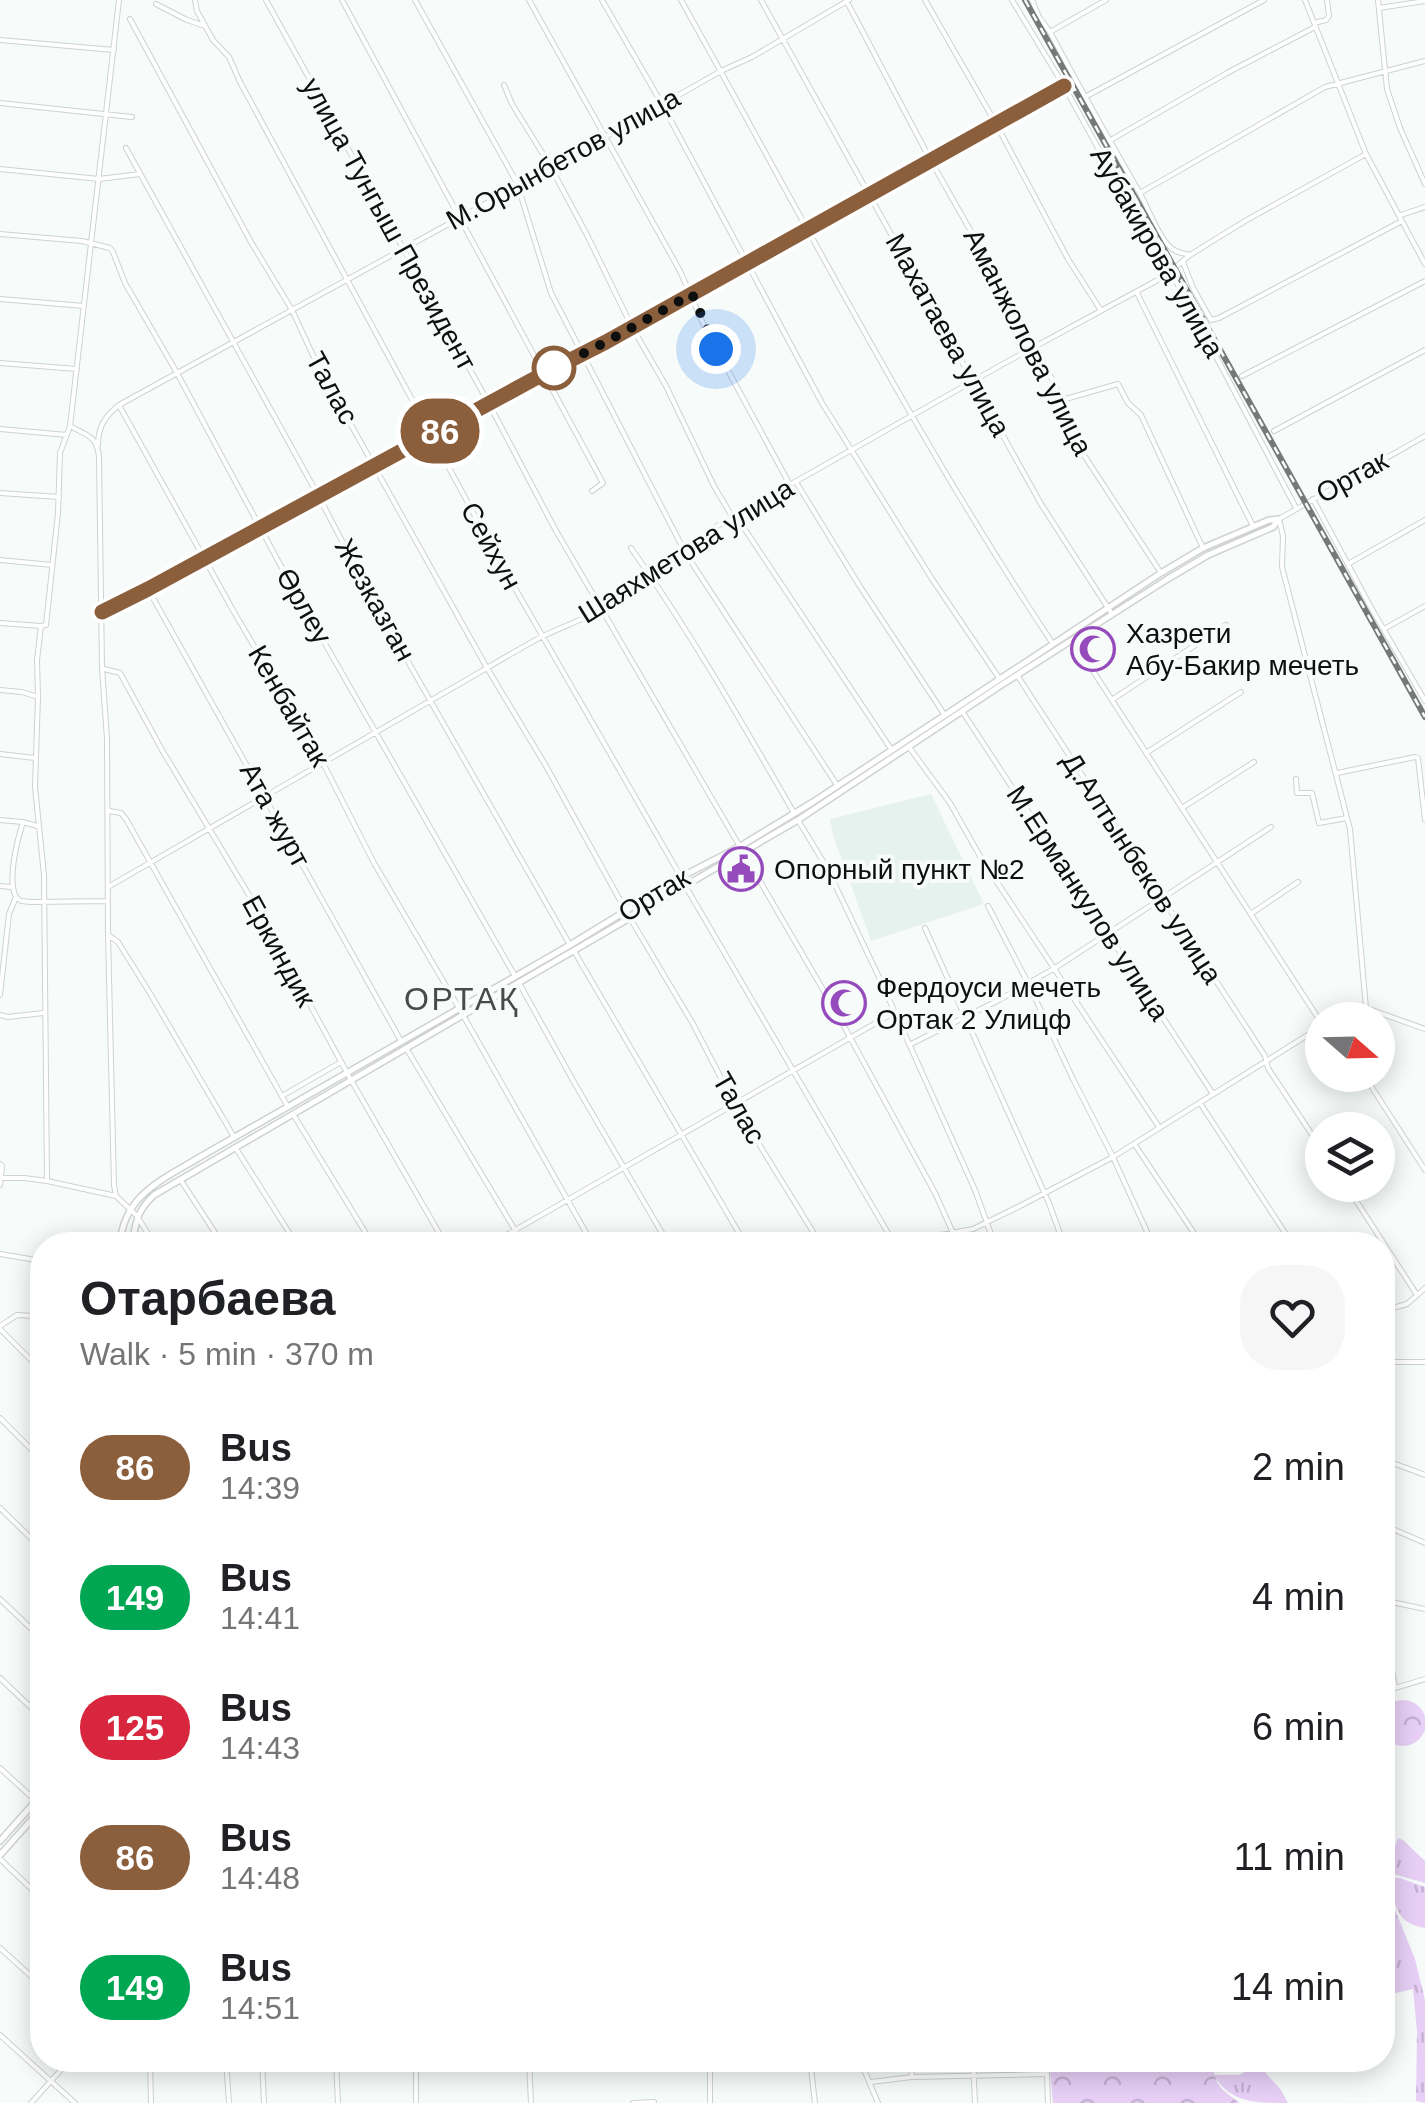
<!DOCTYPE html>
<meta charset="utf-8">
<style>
body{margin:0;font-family:Helvetica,sans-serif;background:#f6f6f6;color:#202124;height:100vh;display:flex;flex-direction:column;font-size:38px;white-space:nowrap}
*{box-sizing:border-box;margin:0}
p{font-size:32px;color:#757577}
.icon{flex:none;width:55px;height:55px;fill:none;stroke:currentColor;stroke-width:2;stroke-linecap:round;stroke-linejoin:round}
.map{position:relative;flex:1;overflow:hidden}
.details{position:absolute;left:30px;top:1232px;width:1365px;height:840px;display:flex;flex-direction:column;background:#fff;border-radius:40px;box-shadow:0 5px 25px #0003}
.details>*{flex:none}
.badge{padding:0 20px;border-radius:32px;font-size:35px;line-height:65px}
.needle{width:65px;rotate:110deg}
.fabs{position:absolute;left:1305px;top:1002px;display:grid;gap:20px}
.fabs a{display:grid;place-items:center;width:90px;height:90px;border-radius:50%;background:#fff;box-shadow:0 5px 25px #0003;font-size:50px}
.you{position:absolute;width:50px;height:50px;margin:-25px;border:8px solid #fff;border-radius:50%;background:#1a73e8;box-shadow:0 0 0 15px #1a73e833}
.map>.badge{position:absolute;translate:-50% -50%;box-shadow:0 0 0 5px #fff}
.round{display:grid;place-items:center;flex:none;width:105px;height:105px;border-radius:40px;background:#f6f6f6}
.head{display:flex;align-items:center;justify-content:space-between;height:170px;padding:0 50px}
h1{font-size:48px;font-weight:700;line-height:75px}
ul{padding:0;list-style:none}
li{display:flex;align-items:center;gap:30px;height:130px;padding:0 50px}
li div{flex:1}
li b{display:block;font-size:38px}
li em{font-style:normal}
li .badge{min-width:110px;font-weight:700;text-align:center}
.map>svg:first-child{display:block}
.built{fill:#e6f2ed}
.grass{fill:url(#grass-tufts)}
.park{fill:url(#park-crowns)}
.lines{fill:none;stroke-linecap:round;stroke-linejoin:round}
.minor-casing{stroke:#ced2d0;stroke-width:6}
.tertiary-casing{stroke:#ced2d0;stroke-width:8}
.minor{stroke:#fff;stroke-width:4}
.tertiary{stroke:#fff;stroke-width:5}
.rail-casing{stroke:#757977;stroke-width:6}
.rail{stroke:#f7fcfa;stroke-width:2.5;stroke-dasharray:8;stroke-linecap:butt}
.line-casing{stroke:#fff;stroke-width:22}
.line{stroke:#8b5e3c;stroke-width:15}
.walk{stroke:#0e100f;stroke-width:10;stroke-dasharray:0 18}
.stop-dot{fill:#fff;stroke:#8b5e3c;stroke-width:5}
.labels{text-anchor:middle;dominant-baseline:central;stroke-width:8;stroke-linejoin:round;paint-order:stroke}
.street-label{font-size:28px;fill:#0e100f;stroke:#f7fcfa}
.poi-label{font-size:28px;fill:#0e100f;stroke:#f7fcfa;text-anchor:start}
.quarter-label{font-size:32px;letter-spacing:2.5px;fill:#474b4a;stroke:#f7fcfa}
</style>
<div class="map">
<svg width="1425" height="2103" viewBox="0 0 1425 2103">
<defs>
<pattern id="grass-tufts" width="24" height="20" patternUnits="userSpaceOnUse" patternTransform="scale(2.5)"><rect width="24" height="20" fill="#e7cff6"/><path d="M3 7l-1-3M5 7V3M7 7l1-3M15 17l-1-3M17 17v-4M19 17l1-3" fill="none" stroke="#c5b1d2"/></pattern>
<pattern id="park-crowns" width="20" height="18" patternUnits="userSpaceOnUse" patternTransform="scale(2.5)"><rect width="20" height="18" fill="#e7cff6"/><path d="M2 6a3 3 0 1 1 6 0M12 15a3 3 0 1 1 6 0" fill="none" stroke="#c5b1d2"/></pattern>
</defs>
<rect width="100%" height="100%" fill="#f7fcfa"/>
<path class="built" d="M931,794L984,904L871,941L833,835L830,819Z"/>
<path class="grass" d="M1398,1838L1403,1840L1425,1861V1883L1383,1871V1850L1393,1851Z
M1392,1878H1400L1425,1887V1928C1397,1923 1399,1911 1389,1887Z
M1383,1880L1415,1959L1425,2000V2103L1416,2101L1417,2032L1413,1989L1383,1996Z
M1257,2063L1281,2090L1288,2103C1255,2103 1230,2103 1214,2075H1240Z"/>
<path class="park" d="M1380 1723a23 23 0 1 1 46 0a23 23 0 1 1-46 0Z
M1049,2060H1212C1216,2088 1219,2087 1240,2103H1053Z"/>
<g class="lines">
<g class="minor-casing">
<path id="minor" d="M195,0L197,11L213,40L229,57L240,82L500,562L681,877
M266,0L489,404L555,529L839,1017L935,1193L953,1233
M342,0L603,483L592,491
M415,0L517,183L551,293L686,554L837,785
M529,0L680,271L706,330L790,485
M602,0L662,104L822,403L932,579L999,678
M681,0C802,216 915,437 1053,644
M761,0L1041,504L1112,614
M846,0L931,161L1036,346L1062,400L1078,446L1161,573
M925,0L995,122L1068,259L1100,309
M1012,0L1064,86L1146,235L1165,266V276H1173L1182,292L1296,508
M1032,0L1039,17L1050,32C1078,85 1108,138 1138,190C1149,208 1155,231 1169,246C1174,252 1182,253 1190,255
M1305,0L1366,154L1425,264
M1378,0L1387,89L1400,128L1425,184
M156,4L187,20L205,26
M1379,8L1425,1
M130,19L251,242L292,310L317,364L487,668L546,766L626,911
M1314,23L1326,20L1329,16L1327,0
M1050,32L1106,0
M0,40L114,50
M504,85L512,104L549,164L587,235L632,327L666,386L714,486L733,518
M1085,97L1264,0
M0,103L132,117
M1109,141L1227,73L1315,27
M126,148L319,497L375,604L570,945
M0,169L99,179L140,174
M1140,193L1325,87L1425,61
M1401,215L1425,207
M0,234L82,241L110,248L113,252L125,283L177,373L283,570L515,976
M1183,262L1193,288L1211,320L1219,318L1402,221
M1137,293L1253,526
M0,299L84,306
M0,363L77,369
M1242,376L1425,281
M1062,400L1118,384L1128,403L1141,415L1203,548
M120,407L234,612L323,763L374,863L459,1008
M70,426C88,436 97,436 99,457L102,668L107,739L108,935L114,1185L116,1196L137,1216L155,1245
M0,429L67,435
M1274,431L1425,350
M98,445C98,427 105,416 119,405L494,199L533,173L605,137L721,71L752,57L849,0
M796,482L859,585L944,714
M0,493L59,497
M1313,499L1369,604L1425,701
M736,516L891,749
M631,548C691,633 742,723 794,813
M0,560L52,565
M1348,564L1425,520
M148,589L401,1041
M102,611L148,589L545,373L606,343L1064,86
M0,623L41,626
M1384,629L1425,606
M1073,640L1322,1024
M104,669L120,673L162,750L264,920L351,1080L446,1245
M1017,675L1265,1056L1268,1068L1322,1150
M0,690L22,692L38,697L35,787L44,875L47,1181L116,1196
M38,697L37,660L41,626L46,625L58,513L60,453L70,426L119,0
M1113,699L1226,625
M962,711L1213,1094
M909,747L950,803L981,858L1159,1127
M1146,753L1241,692
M0,754L35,758
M1337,773L1415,757L1418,758L1425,820
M1296,779L1297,793H1312L1319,823L1347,818
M1182,808L1254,762
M109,811L121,813L126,819L288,1107
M0,820L23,822
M798,820L827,868L878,975L975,1190L995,1245
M0,886L11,887
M108,887L487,668C505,657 523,647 541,637C562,627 585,619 605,607C645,582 679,550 719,525L1003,364L1165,276L1190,255L1245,221L1366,154
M686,887L895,1245
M16,897L21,901L31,902L108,901
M988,906L1028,983L1073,1079L1113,1157L1153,1245
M1252,913L1298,882
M630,918L693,1024L735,1105L821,1245
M925,928L1049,1203L1064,1245
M108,935L118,942L151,995L234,1137
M574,951L746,1245
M519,983L575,1084L669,1245
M0,995L9,914L16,897C7,880 17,841 23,822L37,826
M1366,1008L1350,829L1282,567L1283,536L1279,519L1425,436
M0,1015L8,1017L43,1013
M463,1015L593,1245
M1333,1020L1352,1010L1366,1008L1425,1029
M911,1044L999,1000L1055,968L1271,827
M406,1048L524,1245
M1364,1075L1425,1170
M282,1096L341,1062
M1200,1103L1293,1245
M293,1114L373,1245
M1135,1145L1202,1245
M235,1147L297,1245
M0,1164L2,1166L0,1185
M1,1178H24L47,1181
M180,1179L223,1245
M1346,1185L1417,1295
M489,1245L895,1012
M908,1245L935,1236L973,1229L1022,1205L1113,1157L1322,1026
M0,1254L42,1261
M1382,1311L1407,1304L1425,1288
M0,1326L17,1315L34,1316L42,1314
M0,1329L42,1371
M1382,1347L1384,1360L1390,1362H1425
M0,1418L42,1460
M1382,1459L1425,1475
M0,1508L42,1549
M1388,1527L1425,1543
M0,1599L42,1639
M1382,1600L1425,1609
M1382,1637L1389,1653L1395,1687
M0,1678L42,1718
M1382,1692L1425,1679
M0,1768L36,1801
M0,1859L42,1899
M0,1948L42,1986
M0,2035L75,2103
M128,2060L150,2070
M150,2060L151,2103
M226,2060L229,2103
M262,2060L264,2103
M336,2060L338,2103
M529,2060L531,2103
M710,2060V2103
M810,2060L815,2103
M843,2060L860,2061
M860,2060L878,2103
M911,2060L912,2077
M973,2060L975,2103
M416,2061L436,2060
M871,2082L912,2077L1047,2074L1048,2103
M31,2103L70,2060
M416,2103V2060
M633,2103L654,2102"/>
</g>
<g class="tertiary-casing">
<path id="tertiary" d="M120,1245C123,1195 162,1180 200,1157L570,945L681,877L739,847L813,802L1161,573L1203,548L1269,520L1279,519
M132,1245C136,1222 136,1212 154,1195L798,820L1003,684L1166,580L1208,555L1273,527L1279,519
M0,1841L42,1794
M0,1855L42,1808"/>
</g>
<use href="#minor" class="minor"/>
<use href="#tertiary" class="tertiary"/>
<g class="rail-casing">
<path id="rail" d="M1025,0L1425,717"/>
</g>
<use href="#rail" class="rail"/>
</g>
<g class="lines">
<g class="line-casing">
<path id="line" d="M102,612L148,589L545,373L606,342L1064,86"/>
</g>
<use href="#line" class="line"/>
<path class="walk" d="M554,368L545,373L606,342L692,294L716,349"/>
</g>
<defs>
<g id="mosque-ring" transform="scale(2.25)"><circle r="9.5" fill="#f7fcfa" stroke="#964bbd" stroke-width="1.5"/><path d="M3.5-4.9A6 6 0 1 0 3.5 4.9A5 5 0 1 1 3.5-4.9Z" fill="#964bbd"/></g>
<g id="civic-ring" transform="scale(2.25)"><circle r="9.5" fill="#f7fcfa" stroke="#964bbd" stroke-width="1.5"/><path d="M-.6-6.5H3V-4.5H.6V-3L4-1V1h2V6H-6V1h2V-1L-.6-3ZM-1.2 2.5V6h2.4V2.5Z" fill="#964bbd"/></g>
</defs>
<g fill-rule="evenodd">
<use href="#mosque-ring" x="1093" y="649"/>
<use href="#civic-ring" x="741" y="869"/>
<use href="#mosque-ring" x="844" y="1003"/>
</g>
<circle class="stop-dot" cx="554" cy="368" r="20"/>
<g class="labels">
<g class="street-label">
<text transform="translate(563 159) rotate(-29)">М.Орынбетов улица</text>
<text transform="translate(389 224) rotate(61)">улица Тунгыш Президент</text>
<text transform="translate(1157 252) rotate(60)">Аубакирова улица</text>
<text transform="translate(948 335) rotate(61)">Махатаева улица</text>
<text transform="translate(1028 342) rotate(63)">Аманжолова улица</text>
<text transform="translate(332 388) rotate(61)">Талас</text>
<text transform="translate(1352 477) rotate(-29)">Ортак</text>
<text transform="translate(491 546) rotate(61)">Сейхун</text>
<text transform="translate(686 551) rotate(-32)">Шаяхметова улица</text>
<text transform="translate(375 600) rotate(61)">Жезказган</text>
<text transform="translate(304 606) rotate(60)">Өрлеу</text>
<text transform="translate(289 706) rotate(60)">Кенбайтак</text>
<text transform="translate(275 815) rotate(61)">Ата журт</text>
<text transform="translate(1142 868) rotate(57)">Д.Алтынбеков улица</text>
<text transform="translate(654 895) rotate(-31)">Ортак</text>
<text transform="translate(1088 903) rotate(57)">М.Ерманкулов улица</text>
<text transform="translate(279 951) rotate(61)">Еркиндик</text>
<text transform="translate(739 1108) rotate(60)">Талас</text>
</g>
<g class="poi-label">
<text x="1126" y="633">Хазрети<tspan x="1126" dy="32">Абу-Бакир мечеть</tspan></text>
<text x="774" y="869">Опорный пункт №2</text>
<text x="876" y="987">Фердоуси мечеть<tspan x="876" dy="32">Ортак 2 Улицф</tspan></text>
</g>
<g class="quarter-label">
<text x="462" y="999">ОРТАҚ</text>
</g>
</g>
</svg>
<div class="fabs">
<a><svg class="needle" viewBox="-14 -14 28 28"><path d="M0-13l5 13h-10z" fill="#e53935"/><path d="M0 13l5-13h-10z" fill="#757577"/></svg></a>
<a><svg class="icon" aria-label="layers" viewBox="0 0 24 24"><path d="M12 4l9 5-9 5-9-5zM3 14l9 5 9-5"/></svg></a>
</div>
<div class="you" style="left:716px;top:349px"></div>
<b class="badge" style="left:440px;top:431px;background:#8b5e3c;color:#fff">86</b>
<section class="details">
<div class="head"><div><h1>Отарбаева</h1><p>Walk · 5 min · 370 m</p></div><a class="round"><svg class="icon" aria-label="heart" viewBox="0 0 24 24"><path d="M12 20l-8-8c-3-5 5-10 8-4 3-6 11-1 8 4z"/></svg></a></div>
<ul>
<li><span class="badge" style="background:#8b5e3c;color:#fff">86</span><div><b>Bus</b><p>14:39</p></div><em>2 min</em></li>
<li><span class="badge" style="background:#00a651;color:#fff">149</span><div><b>Bus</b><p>14:41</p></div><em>4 min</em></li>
<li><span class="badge" style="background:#d7263d;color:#fff">125</span><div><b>Bus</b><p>14:43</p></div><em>6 min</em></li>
<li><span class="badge" style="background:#8b5e3c;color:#fff">86</span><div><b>Bus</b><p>14:48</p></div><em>11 min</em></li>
<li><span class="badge" style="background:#00a651;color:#fff">149</span><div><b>Bus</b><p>14:51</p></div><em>14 min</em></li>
</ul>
</section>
</div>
